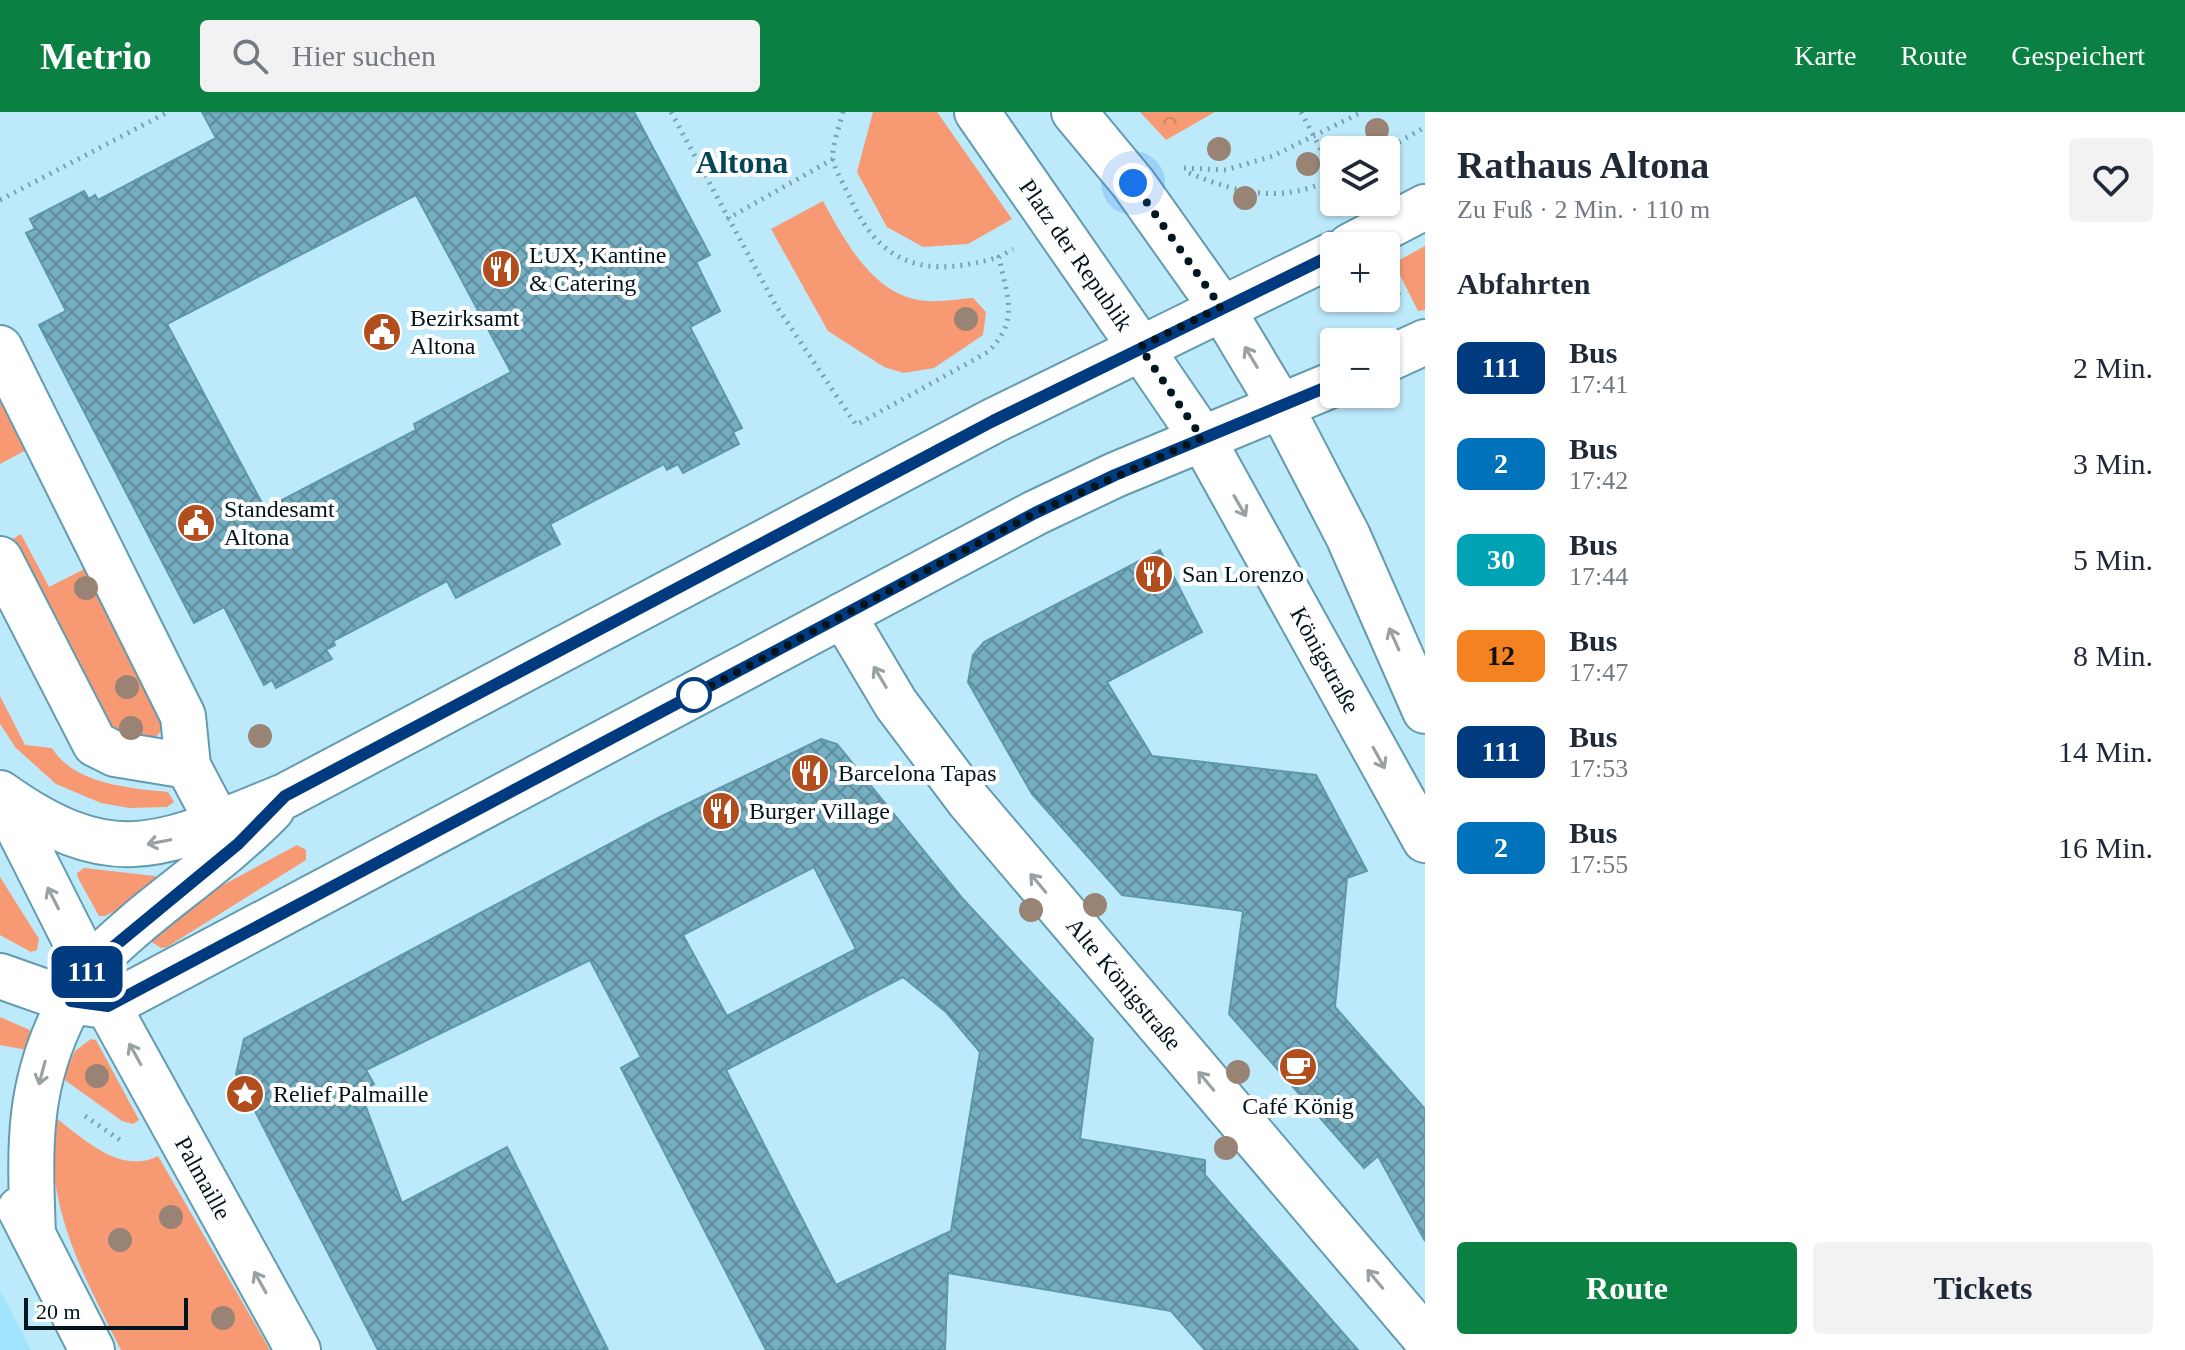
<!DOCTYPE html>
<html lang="de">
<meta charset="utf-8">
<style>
body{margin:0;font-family:"Times New Roman",serif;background:#f2f2f3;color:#1f2937;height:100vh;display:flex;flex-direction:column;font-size:30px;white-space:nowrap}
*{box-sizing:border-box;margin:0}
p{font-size:26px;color:#747a83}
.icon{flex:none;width:44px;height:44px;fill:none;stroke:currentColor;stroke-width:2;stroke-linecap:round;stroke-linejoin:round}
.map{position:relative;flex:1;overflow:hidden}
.details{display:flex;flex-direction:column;background:#fff;width:760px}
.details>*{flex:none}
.badge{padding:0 16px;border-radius:12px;font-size:28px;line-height:52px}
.buttons{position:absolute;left:1320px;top:24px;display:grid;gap:16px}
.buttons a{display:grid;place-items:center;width:80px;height:80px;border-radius:8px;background:#fff;box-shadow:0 2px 6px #0004;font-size:40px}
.scale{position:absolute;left:24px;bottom:20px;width:164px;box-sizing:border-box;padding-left:8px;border:4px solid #00151d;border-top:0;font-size:22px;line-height:28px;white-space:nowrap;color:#00151d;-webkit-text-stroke:6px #fff;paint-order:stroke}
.you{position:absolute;width:40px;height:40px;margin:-20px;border:6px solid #fff;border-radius:50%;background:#1a73e8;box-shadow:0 0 0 12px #1a73e833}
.map>.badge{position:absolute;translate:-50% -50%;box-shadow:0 0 0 4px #fff}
h2{padding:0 32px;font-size:30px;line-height:72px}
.round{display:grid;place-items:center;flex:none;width:84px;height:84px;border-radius:8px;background:#f2f2f3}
.summary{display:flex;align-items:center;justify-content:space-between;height:136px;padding:0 32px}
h1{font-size:38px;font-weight:700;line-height:60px}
.button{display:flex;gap:16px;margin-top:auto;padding:16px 32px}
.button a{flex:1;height:92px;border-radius:8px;background:#0b8043;color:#fff;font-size:32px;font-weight:700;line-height:92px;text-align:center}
.button a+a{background:#f2f2f3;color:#1f2937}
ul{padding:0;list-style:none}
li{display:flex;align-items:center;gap:24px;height:96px;padding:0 32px}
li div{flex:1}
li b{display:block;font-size:30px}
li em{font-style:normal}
li .badge{min-width:88px;font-weight:700;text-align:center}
header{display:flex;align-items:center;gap:48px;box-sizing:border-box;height:112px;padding:0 40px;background:#0b8043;color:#fff}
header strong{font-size:38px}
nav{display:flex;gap:44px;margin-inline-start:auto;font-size:28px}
.search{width:560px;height:72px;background:#f2f2f3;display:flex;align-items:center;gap:20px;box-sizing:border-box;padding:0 28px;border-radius:8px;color:#747a83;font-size:30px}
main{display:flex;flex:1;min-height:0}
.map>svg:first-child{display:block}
.built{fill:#a1e4fd}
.green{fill:#f79972}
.park{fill:url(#park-crowns)}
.building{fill:url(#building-cross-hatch);stroke:#5f97ab;stroke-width:2;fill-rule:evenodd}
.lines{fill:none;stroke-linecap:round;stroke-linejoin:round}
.minor-casing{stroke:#639baf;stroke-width:48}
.major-casing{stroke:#639baf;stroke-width:48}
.path{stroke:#7ba1af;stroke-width:5;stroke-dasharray:2 6;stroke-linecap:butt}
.minor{stroke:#fff;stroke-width:44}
.major{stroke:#fff;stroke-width:44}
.tree{fill:#988374}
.oneway{stroke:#99a1a5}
.line-casing{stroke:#fff;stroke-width:18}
.line{stroke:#003b80;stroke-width:12}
.walk{stroke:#00151d;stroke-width:8;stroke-dasharray:0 14.4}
.stop-dot{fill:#fff;stroke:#003b80;stroke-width:4}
.labels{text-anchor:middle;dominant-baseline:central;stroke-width:8;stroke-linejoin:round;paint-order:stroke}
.poi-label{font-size:24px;fill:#00151d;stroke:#fff;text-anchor:start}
.street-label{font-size:24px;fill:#00151d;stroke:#fff}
.district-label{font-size:32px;font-weight:bold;fill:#044557;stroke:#fff}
</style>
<header>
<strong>Metrio</strong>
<div class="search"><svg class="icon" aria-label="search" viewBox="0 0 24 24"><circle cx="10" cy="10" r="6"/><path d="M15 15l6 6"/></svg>Hier suchen</div>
<nav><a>Karte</a><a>Route</a><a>Gespeichert</a></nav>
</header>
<main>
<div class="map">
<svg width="1425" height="1238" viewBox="0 0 1425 1238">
<defs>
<pattern id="park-crowns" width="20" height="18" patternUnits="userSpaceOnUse" patternTransform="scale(2)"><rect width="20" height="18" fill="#f79972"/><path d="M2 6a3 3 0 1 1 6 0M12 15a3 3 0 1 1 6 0" fill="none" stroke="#d28362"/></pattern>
<pattern id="building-cross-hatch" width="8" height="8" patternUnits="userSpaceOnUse" patternTransform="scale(2)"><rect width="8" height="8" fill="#75adc1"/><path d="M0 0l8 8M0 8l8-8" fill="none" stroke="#5e8c9c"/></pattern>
</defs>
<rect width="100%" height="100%" fill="#bceafb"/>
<path class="built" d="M0,1178L31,1238H0Z"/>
<path class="green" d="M873,0H937L1012,107L968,132L923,135L887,115L857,60Z
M823,89C845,129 875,187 928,189C943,190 958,187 973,186L986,200L983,223L934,256L904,261L884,255L828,219L771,117Z
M1425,134V198L1418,199L1394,151Z
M0,274L32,335L0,352Z
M21,422L49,475L94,452L166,614L151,630L138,632L109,615L13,427Z
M0,584L25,633L52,636C74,672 128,676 168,680L174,690L167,695L129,696L101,691L56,672L16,636L0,612Z
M297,733L306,738V748L167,835L161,836L150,829V822L197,787Z
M84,756L155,764L161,768V776L105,804H99L78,766L77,761Z
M0,765L39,827L37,838L31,840L0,823Z
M0,905L30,918L27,938L0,933Z
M91,927L96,928L139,1008L133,1012L122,1009L62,966L75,939Z
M53,1004C82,1025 120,1064 158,1044L270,1238H121C82,1161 45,1094 53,1004Z"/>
<path class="park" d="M1140,0H1215L1166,28Z"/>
<path class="building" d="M202,0H634L710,143L696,150L720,199L690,215L742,316L733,320L739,332L683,361L678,352L667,358L664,352L550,412L560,432L456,486L447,469L333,529L335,533L326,538L332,547L276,576L272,568L264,573L224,495L194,511L39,213L66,199L26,121L35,117L30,107L84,79L89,87L95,83L98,88L216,26ZM416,83L511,260L414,312L416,318L265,397L167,212Z
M1160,438L1202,520L1107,570L1152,644L1316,663L1367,759L1347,766L1335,895L1425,997V1129L1378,1044L1364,1056L1229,902L1243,799L1122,783L1032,682L968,570L973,543L984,530Z
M821,627L837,632L962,786L1093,927L1080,1027L1205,1048V1063L1358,1238H1205L1171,1199L948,1161L945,1238H766L621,956L641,945L590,848L366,958L374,972L360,979L402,1091L507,1035L608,1238H378L236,962L244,927L660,705ZM814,755L856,837L727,904L683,823ZM903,865L946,900L980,940L951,1119L836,1173L726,958Z"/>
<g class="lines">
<g class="minor-casing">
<path id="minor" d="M977,0L1140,235
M1074,0L1133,71L1221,195
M0,236L183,604L188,654
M0,447L95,632L115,642L188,654L218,711
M843,503L896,592L969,689L1425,1226"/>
</g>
<g class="major-casing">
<path id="major" d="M1350,134L1425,95
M1221,195L1281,295L1348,424L1425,599
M1140,235L1202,326L1425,728
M1386,248L1425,230
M0,681C116,764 165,732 285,684L993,309L1334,142
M3,686L108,894L298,1238
M0,864L71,889L98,893
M108,894L1035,401L1115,363L1334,272
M20,1097L92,1238
M33,1123C30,1037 26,975 67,896C74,883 81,865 91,854C145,797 216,755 272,697"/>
</g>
<path class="path" d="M671,0L775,192L856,313L988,240C1020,208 1007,185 999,145L1013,137
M843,0C840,13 831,35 833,48C836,61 846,76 851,88C883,158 931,165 999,145
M1301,0L1334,62
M1385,38L1425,15
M1184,56L1226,58L1273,44L1362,0
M1189,61C1240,82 1282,92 1334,66
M0,88L168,0
M727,107L833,47
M1390,168L1401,187
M85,1004L123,1030"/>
<use href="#minor" class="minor"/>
<use href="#major" class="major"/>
</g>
<g class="tree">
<circle cx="1377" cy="18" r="12"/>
<circle cx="1219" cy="37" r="12"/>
<circle cx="1308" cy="52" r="12"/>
<circle cx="1245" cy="86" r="12"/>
<circle cx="966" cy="207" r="12"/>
<circle cx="86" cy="476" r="12"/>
<circle cx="127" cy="575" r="12"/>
<circle cx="131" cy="616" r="12"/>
<circle cx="260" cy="624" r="12"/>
<circle cx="1095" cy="793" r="12"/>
<circle cx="1031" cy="798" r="12"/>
<circle cx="1238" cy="960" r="12"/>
<circle cx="97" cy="964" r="12"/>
<circle cx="1226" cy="1036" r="12"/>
<circle cx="171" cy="1105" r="12"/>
<circle cx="120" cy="1128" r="12"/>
<circle cx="223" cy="1206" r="12"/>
</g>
<defs><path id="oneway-shaft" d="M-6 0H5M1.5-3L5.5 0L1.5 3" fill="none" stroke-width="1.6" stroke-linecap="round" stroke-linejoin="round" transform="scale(2)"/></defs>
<g class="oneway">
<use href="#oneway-shaft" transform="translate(1251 245) rotate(-121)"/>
<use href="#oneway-shaft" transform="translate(1240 394) rotate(60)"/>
<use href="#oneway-shaft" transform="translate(1394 527) rotate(-114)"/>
<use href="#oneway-shaft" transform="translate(880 565) rotate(-121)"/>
<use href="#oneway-shaft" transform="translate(1379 646) rotate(61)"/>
<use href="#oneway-shaft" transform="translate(159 730) rotate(169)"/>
<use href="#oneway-shaft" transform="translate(1038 771) rotate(-130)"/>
<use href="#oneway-shaft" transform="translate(53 786) rotate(-117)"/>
<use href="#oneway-shaft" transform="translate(135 942) rotate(-119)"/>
<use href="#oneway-shaft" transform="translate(42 961) rotate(105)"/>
<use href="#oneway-shaft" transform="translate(1206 969) rotate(-130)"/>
<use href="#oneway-shaft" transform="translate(1375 1167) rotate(-130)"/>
<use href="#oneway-shaft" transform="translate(260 1170) rotate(-119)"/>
</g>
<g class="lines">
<g class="line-casing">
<path id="line" d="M1334,142L993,309L285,684L238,732L89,855L71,889L108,894L1035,401L1115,363L1334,272"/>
</g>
<use href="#line" class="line"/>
<path class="walk" d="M694,583L690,585L1035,401L1202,326L1140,235L1221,195L1133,71"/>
</g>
<defs>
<g id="restaurant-disc" transform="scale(2)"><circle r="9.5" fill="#b24d1d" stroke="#fff"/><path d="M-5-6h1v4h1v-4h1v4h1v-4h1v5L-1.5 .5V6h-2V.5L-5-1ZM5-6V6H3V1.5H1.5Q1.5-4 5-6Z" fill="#fff"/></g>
<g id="civic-disc" transform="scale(2)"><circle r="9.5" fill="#b24d1d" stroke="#fff"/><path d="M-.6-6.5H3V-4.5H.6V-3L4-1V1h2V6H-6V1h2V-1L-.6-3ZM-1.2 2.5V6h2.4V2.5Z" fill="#fff"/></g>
<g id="cafe-disc" transform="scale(2)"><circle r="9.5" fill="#b24d1d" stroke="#fff"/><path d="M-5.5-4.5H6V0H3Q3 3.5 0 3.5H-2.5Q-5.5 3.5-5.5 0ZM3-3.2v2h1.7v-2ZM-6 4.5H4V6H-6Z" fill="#fff"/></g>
<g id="sight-disc" transform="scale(2)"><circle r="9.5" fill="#b24d1d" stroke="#fff"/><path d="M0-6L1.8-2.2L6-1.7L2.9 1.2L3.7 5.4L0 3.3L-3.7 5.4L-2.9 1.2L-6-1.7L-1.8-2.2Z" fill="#fff"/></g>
</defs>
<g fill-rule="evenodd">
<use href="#restaurant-disc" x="501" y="157"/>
<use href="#civic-disc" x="382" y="220"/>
<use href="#civic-disc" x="196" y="411"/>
<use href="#restaurant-disc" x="1154" y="462"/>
<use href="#restaurant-disc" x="810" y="661"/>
<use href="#restaurant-disc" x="721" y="699"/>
<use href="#cafe-disc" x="1298" y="955"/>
<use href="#sight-disc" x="245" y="982"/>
</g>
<circle class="stop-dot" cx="694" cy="583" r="16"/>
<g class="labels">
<g class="poi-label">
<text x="529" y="143">LUX, Kantine<tspan x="529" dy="28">&amp; Catering</tspan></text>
<text x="410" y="206">Bezirksamt<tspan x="410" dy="28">Altona</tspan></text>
<text x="224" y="397">Standesamt<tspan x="224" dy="28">Altona</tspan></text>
<text x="1182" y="462">San Lorenzo</text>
<text x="838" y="661">Barcelona Tapas</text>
<text x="749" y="699">Burger Village</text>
<text x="273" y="982">Relief Palmaille</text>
<text x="1298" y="994" text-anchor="middle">Café König</text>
</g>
<g class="street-label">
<text transform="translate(1076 143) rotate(55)">Platz der Republik</text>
<text transform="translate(1325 548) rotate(61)">Königstraße</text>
<text transform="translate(1124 872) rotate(50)">Alte Königstraße</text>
<text transform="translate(203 1066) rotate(61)">Palmaille</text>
</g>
<g class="district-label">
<text x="742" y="50">Altona</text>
</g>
</g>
</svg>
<div class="buttons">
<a><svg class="icon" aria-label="layers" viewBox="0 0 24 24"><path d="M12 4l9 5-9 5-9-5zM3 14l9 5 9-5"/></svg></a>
<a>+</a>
<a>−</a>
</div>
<div class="scale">20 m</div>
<div class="you" style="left:1133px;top:71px"></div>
<b class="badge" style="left:87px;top:860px;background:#003b80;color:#fff">111</b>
</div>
<section class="details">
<div class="summary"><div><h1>Rathaus Altona</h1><p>Zu Fuß · 2 Min. · 110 m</p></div><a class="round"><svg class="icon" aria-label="heart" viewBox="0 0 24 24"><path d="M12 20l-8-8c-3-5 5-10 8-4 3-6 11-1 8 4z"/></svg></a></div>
<h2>Abfahrten</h2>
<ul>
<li><span class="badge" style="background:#003b80;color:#fff">111</span><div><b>Bus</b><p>17:41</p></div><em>2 Min.</em></li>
<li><span class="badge" style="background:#0072bc;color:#fff">2</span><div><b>Bus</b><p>17:42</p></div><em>3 Min.</em></li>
<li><span class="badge" style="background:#00a3b4;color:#fff">30</span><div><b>Bus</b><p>17:44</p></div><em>5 Min.</em></li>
<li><span class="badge" style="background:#f58220;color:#111">12</span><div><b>Bus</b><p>17:47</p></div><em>8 Min.</em></li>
<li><span class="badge" style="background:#003b80;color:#fff">111</span><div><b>Bus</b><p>17:53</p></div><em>14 Min.</em></li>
<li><span class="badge" style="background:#0072bc;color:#fff">2</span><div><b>Bus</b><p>17:55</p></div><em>16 Min.</em></li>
</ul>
<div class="button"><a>Route</a><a>Tickets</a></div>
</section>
</main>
